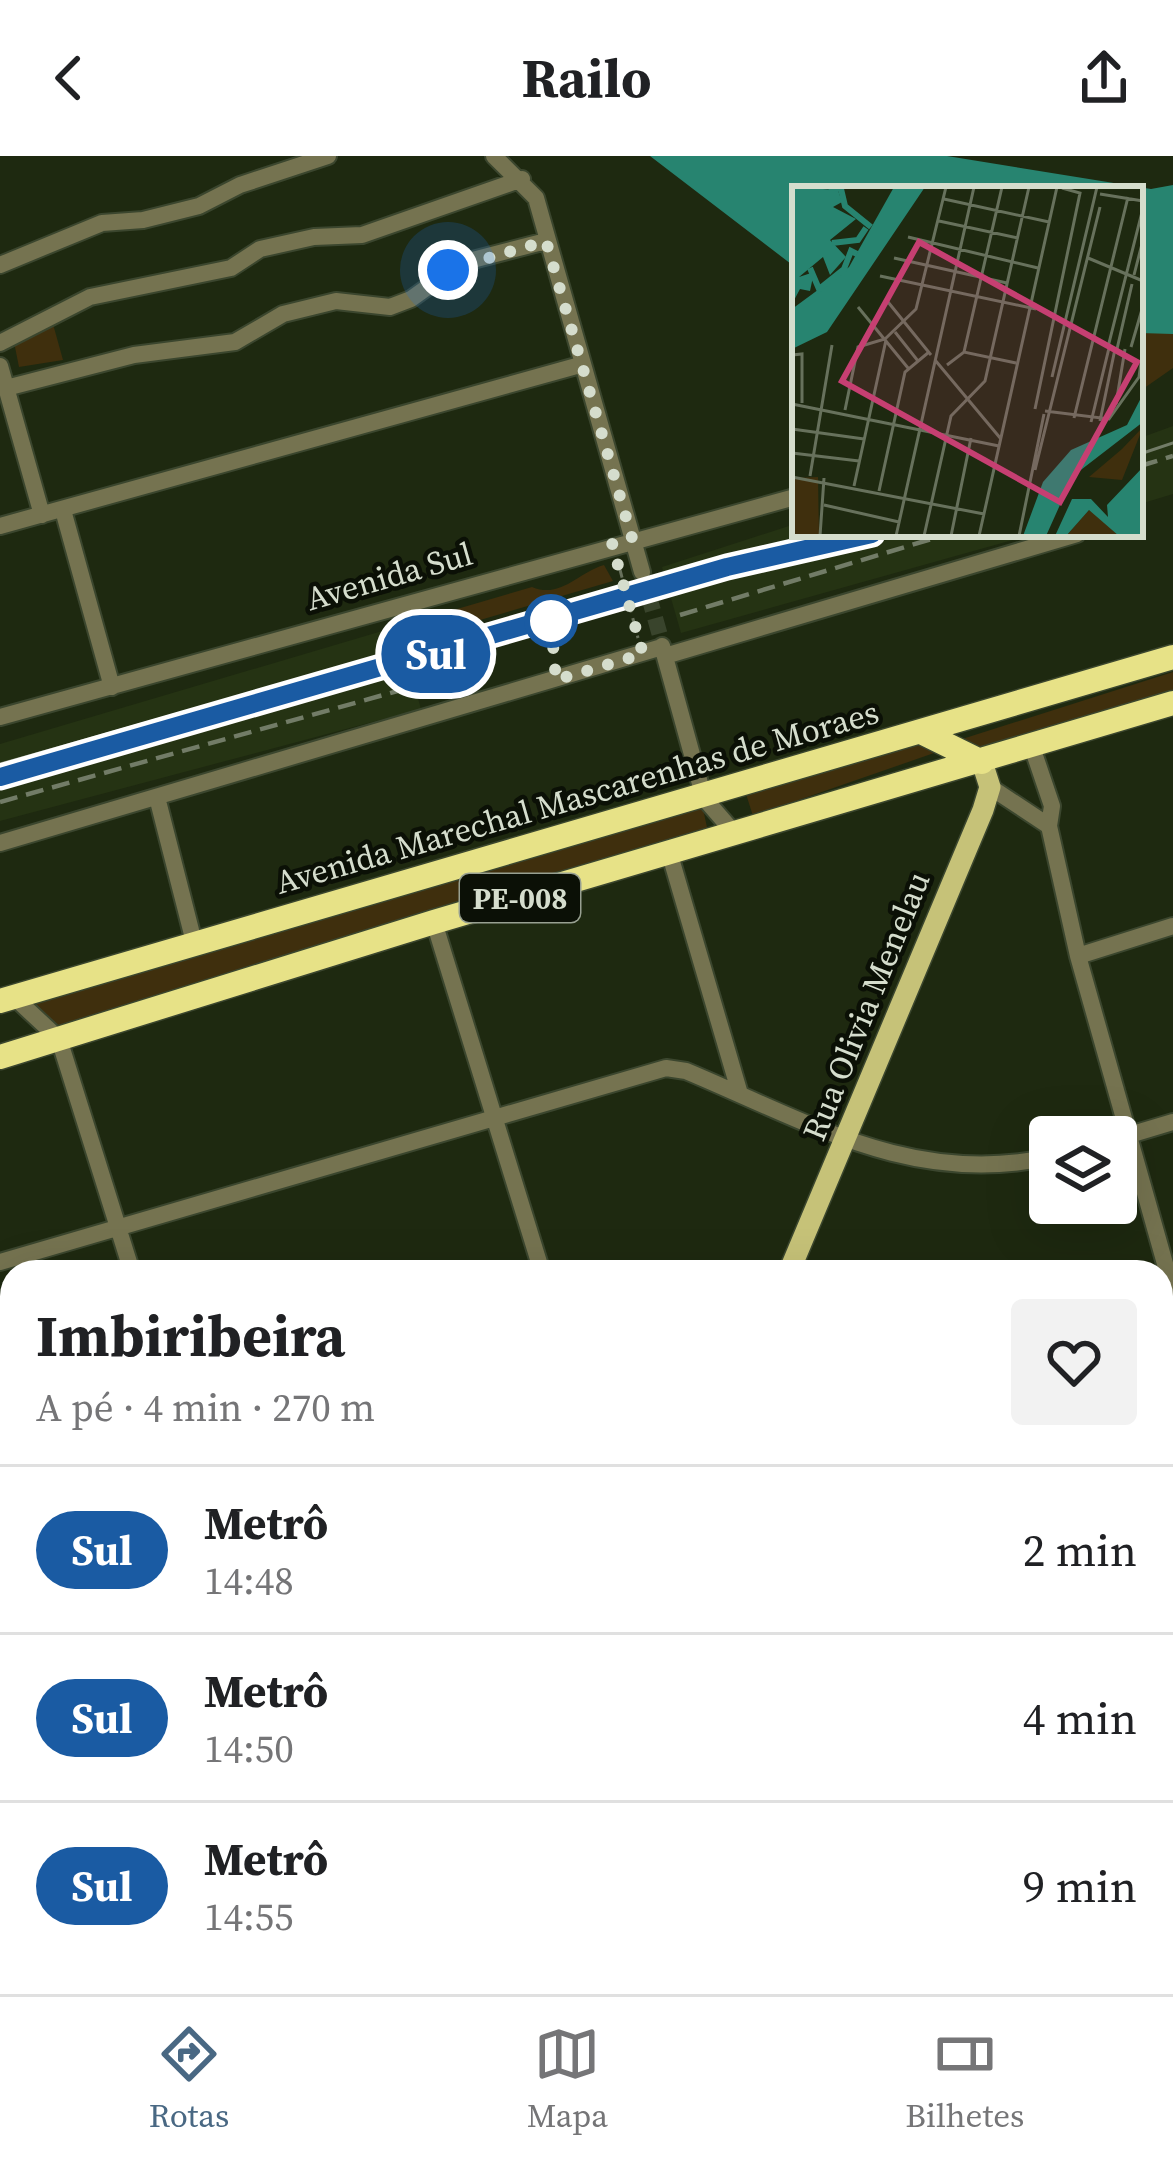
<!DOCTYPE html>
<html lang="pt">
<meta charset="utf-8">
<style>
body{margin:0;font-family:"Source Serif 4",serif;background:#f2f2f2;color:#202124;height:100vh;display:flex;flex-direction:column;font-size:45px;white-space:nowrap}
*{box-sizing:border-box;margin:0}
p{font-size:39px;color:#757577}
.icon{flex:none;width:66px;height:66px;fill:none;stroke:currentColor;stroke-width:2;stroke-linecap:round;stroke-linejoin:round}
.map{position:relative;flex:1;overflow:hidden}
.details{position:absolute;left:0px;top:1104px;width:1173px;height:735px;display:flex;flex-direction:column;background:#fff;border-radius:36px 36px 0 0;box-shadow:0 12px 48px #0002}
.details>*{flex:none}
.badge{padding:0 24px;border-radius:39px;font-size:42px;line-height:78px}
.tools{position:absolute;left:1029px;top:960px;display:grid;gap:24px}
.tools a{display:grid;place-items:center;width:108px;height:108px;border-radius:12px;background:#fff;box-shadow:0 12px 48px #0002;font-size:60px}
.you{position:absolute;width:60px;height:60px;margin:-30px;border:9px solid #fff;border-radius:50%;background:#1a73e8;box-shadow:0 0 0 18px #1a73e833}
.map>.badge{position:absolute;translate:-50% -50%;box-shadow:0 0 0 6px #fff}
.round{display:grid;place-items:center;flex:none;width:126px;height:126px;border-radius:12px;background:#f2f2f2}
.headline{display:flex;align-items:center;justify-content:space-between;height:204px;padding:0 36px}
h1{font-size:57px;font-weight:700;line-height:90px}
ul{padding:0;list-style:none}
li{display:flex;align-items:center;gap:36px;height:168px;padding:0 36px;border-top:3px solid #e0e0e0}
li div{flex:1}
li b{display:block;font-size:45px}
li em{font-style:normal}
li .badge{min-width:132px;font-weight:700;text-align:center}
header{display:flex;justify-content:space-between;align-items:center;height:156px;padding:0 36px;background:#fff;font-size:54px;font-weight:700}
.menu{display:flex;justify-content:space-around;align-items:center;height:168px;border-top:3px solid #e0e0e0;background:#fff;font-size:33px;color:#757577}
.menu a{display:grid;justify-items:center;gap:6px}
.menu .on{color:#496883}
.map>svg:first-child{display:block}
.built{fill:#253313}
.green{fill:#3f2f0d}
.water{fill:#278470}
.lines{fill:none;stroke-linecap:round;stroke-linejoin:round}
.minor-tunnel{stroke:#39442c;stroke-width:16;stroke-dasharray:16 8;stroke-linecap:butt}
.minor-casing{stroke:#3b462e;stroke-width:20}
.major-casing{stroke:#3b462e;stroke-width:24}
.highway-casing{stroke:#3b462e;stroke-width:27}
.path{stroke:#67705b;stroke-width:3;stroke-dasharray:12 6;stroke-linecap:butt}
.minor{stroke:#757350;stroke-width:16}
.major{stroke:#c6c278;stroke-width:21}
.highway{stroke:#e7e287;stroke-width:24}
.tram{stroke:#727c67;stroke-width:3}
.rail{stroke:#727c67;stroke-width:4.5;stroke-dasharray:18 9;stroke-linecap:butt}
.line-casing{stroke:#fff;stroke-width:27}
.line{stroke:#1a5ba3;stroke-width:18}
.walk{stroke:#d5ddcd;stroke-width:12;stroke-dasharray:0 21.6}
.stop-dot{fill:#fff;stroke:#1a5ba3;stroke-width:6}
.labels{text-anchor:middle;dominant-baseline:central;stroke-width:9;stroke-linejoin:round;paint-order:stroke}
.shield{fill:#0b1006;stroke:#98a091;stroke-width:3}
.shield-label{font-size:30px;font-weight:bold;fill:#d5ddcd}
.street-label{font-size:33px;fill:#d5ddcd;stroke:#0b1006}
.inset-river{fill:none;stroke:#278470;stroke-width:6}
.inset-road{fill:none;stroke:#67715c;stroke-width:3}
.view{fill:#c63f72;fill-opacity:0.15;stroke:#c63f72;stroke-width:6}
.inset-edge{fill:none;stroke:#d5ddcd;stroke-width:6}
</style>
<header><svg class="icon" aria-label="back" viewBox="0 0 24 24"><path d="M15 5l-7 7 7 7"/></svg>Railo<svg class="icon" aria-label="share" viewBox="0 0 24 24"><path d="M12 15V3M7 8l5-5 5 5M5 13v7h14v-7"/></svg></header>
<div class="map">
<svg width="1173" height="1838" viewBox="0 0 1173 1838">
<rect width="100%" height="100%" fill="#1e2910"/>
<path class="built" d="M1173,270V338L1140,348V282Z
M795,368V378H1034L681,477L662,411Z
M416,465L439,476L402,487L421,553L0,665V588Z
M17,1827H85L89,1838H20Z"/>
<path class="green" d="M1173,149V212L1140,235V150Z
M53,168L63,204L19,211L14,186Z
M604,409L613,425L439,476L416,465L532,431C561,443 577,417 604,409Z
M1173,516V537L976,599L959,584Z
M919,585L937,596L753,660L746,638Z
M702,648L708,676L56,874L30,847Z"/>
<path class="water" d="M650,0H947L1151,33L1173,29V178L1140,177V33H795V111Z"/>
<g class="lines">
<path class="minor-tunnel" d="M642,416L661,483"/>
<g class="minor-casing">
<path id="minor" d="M494,0L536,42L642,416
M0,109L102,67L143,64L199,50L240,29L328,0
M0,187L90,141L231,112L260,93L314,81L362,79L522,23
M0,210L42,359
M6,232L134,199L235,186L283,158L336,145L390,151L411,143L461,107L546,85
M63,354L112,531
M0,370L580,209
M662,490L704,642L736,679
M665,500L1077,378
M0,561L795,341
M1031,588L1052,650L1049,670L1078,800L1173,1136
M990,631L1049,670
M158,645L194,786
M0,687L662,491
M670,699L740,938
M434,766L542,1116
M1078,800L1173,770
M14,841L59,883L132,1116
M1116,983L1173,966
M0,1106L666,912L686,915C808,966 914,1031 1050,1001
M0,1276L12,1317
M1161,1380L1173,1377
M1161,1578L1173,1574
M0,1730L12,1727
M1161,1772L1173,1768
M163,1827L167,1838
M346,1827L352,1838
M864,1827L876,1838
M699,1838L703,1827
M956,1838L990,1827"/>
</g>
<g class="major-casing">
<path id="major" d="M789,1116L983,654L990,631L982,606
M1161,1173L1173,1169
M0,1515L12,1512"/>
</g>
<g class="highway-casing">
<path id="highway" d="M921,576L982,606
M0,845L1173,501
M0,901L434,766L1173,547"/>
</g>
<path class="path" d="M619,410L638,482"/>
<use href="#minor" class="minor"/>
<use href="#major" class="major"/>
<use href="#highway" class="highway"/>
<path class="tram" d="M1140,298L1173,287
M668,417L824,378
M0,608L401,495"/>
<path class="rail" d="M1140,310L1173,300
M671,428L872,378
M680,459L948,378
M0,621L404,507
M0,646L412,531"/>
</g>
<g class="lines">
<g class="line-casing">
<path id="line" d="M0,621L727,411L872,378"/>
</g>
<use href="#line" class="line"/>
<path class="walk" d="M448,114L546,85L632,382L612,388L643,498L556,524L551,465"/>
</g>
<circle class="stop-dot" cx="551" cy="465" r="24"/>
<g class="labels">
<rect class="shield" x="460" y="718" width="120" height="48" rx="9"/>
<g class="shield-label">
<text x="520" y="742">PE-008</text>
</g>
<g class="street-label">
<text transform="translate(389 420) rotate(-16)">Avenida Sul</text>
<text transform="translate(577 641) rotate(-16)">Avenida Marechal Mascarenhas de Moraes</text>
<text transform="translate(866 850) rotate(-68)">Rua Olivia Menelau</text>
</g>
</g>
<g transform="translate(792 30)">
<rect width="351" height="351" fill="#1e2910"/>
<path d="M351,241L330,294L297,291L330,263ZM26,291L27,350H0V292ZM297,324L317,337L327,350H274Z" fill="#3f2f0d"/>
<path d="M0,1L46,4L50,16L41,21L64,33L38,54L54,71L38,89L31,71L7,91L22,86L18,105L8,103L0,118ZM102,1H133L35,146L0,163V123L57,81ZM351,208V236L281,290L254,350H231L251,296L279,264L335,239ZM351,281V350H327L297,324L274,350H263L280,313H299L316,331L315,319Z" fill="#278470"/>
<path class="inset-river" d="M37,1L49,3L53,20L79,41M40,57L66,54L74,42M18,82L27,103L52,83L59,65L65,68"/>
<path class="inset-road" d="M308,8L351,15M152,13L257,36M147,35L226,52M116,51L246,82M102,72L215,97M296,72L351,95M342,89L351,54M88,90L244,123M96,116L139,169M66,121L116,182M103,146L126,175M316,161L351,22M339,161L351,120M325,163L340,98M172,166L210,1M0,169L10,168V217M143,174L209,253M155,179L172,166L224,177M260,191L305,1M0,218L207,260M324,218L333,163M243,223L288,7L270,2M53,224L66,161L93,153L124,123L154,1M253,225L317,233L347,191L351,163M282,232L336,11M308,235L323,163M299,236L317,162M0,243L72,253M0,267L67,275M243,284L308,21M18,290L40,159M0,291L192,328M62,300L94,154M87,305L113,186L137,166M32,319L107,336M28,350L32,292M104,350L182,1M132,350L159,230L193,195L237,1M159,350L179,252M187,350L265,1M227,350L252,228"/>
<path class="view" d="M127,56L345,176L268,316L50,195Z"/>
<rect width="351" height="351" class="inset-edge"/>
</g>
</svg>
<div class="tools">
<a><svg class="icon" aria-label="layers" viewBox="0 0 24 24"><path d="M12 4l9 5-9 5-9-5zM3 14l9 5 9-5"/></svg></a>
</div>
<div class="you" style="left:448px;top:114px"></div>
<b class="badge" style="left:436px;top:498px;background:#1a5ba3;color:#fff">Sul</b>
<section class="details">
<div class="headline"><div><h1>Imbiribeira</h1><p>A pé · 4 min · 270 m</p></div><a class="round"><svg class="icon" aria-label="heart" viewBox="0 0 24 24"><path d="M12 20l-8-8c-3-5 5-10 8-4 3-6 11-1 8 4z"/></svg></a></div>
<ul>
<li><span class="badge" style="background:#1a5ba3;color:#fff">Sul</span><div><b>Metrô</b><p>14:48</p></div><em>2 min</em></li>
<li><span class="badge" style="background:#1a5ba3;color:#fff">Sul</span><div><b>Metrô</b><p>14:50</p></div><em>4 min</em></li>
<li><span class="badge" style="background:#1a5ba3;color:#fff">Sul</span><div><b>Metrô</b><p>14:55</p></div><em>9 min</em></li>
</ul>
</section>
</div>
<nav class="menu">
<a class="on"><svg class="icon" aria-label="directions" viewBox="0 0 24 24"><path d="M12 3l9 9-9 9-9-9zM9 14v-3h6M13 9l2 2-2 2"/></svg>Rotas</a>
<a><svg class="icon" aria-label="map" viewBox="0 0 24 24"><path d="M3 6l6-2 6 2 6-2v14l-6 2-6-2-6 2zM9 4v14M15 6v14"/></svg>Mapa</a>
<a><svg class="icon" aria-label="tickets" viewBox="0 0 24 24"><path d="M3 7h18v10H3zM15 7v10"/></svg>Bilhetes</a>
</nav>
